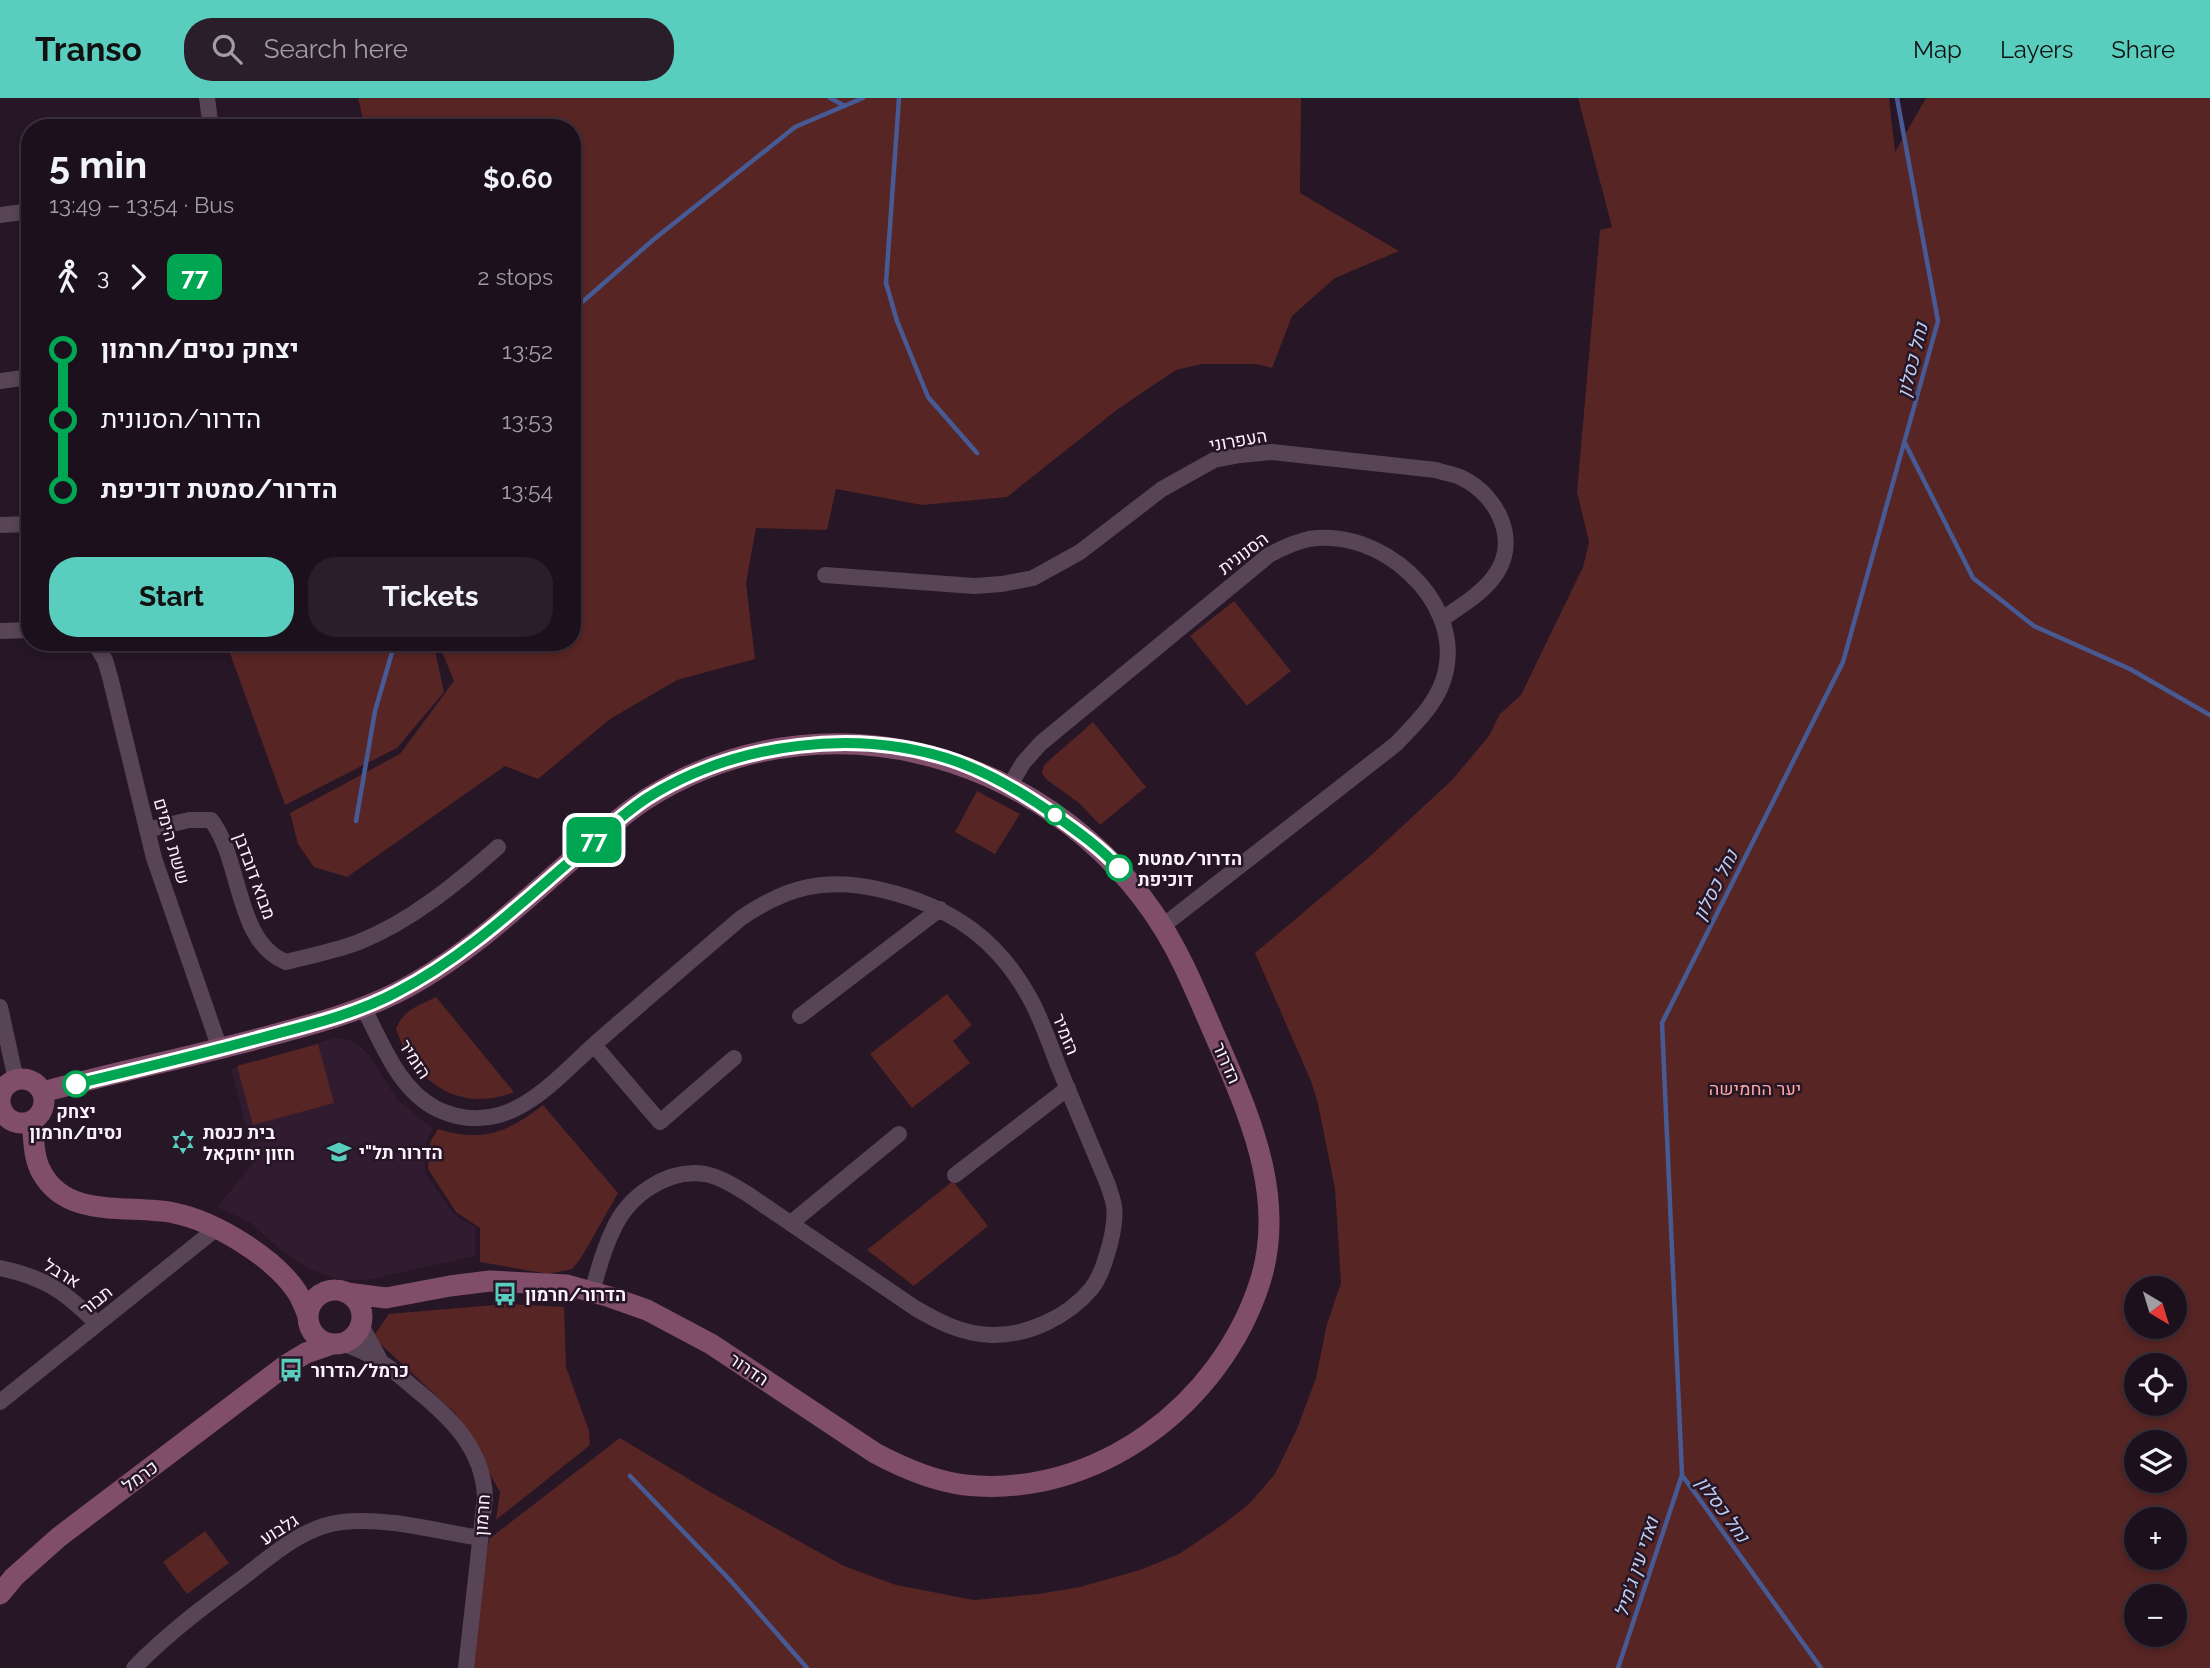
<!DOCTYPE html>
<meta charset="utf-8">
<style>
body{margin:0;font-family:Raleway,Heebo,sans-serif;background:#291e29;color:#f1f3f6;height:100vh;display:flex;flex-direction:column;font-size:26px;white-space:nowrap}
*{box-sizing:border-box;margin:0}
p{font-size:23px;color:#a09da3}
.icon{flex:none;width:38px;height:38px;fill:none;stroke:currentColor;stroke-width:2;stroke-linecap:round;stroke-linejoin:round}
.map{position:relative;flex:1;overflow:hidden}
.details{position:absolute;left:21px;top:21px;width:560px;height:532px;display:flex;flex-direction:column;background:#1c101c;border-radius:28px;box-shadow:0 4px 10px #0003,0 0 0 2px #3a303b}
.details>*{flex:none}
.badge{padding:0 14px;border-radius:10px;font-size:24px;line-height:46px}
.needle{width:46px;rotate:142deg}
.buttons{position:absolute;left:2124px;top:1178px;display:grid;gap:14px}
.buttons a{display:grid;place-items:center;width:63px;height:63px;border-radius:50%;background:#1c101c;box-shadow:0 4px 10px #0003,0 0 0 2px #3a303b;font-size:35px}
.map>.badge{position:absolute;translate:-50% -50%;box-shadow:0 0 0 4px #fff}
.legs{display:flex;align-items:center;gap:10px;height:77px;padding:0 28px;font-size:23px}
.legs p{margin-inline-start:auto}
.overview{display:flex;align-items:center;justify-content:space-between;height:119px;padding:0 28px}
h1{font-size:38px;font-weight:700;line-height:52px}
.action{display:flex;gap:14px;margin-top:auto;padding:14px 28px}
.action a{flex:1;height:80px;border-radius:28px;background:#5acebe;color:#111;font-size:28px;font-weight:700;line-height:80px;text-align:center}
.action a+a{background:#291e29;color:#f1f3f6}
ul{padding:0 28px;list-style:none}
li{display:flex;align-items:center;gap:24px;height:70px;font-size:26px}
li i{display:grid;place-items:center;width:10px;height:100%;margin:0 9px;background:currentColor}
li i::after{content:'';width:18px;height:18px;margin:-9px;border:5px solid;border-radius:50%;background:#1c101c}
li p{margin-inline-start:auto}
li:first-child i{background:linear-gradient(#0000 50%,currentColor 0)}
li:last-child i{background:linear-gradient(currentColor 50%,#0000 0)}
header{display:flex;align-items:center;gap:42px;box-sizing:border-box;height:98px;padding:0 35px;background:#5acebe;color:#111}
header strong{font-size:33px}
nav{display:flex;gap:38px;margin-inline-start:auto;font-size:24px}
.search{width:490px;height:63px;background:#291e29;display:flex;align-items:center;gap:18px;box-sizing:border-box;padding:0 24px;border-radius:28px;color:#a09da3;font-size:26px}
.map>svg:first-child{display:block}
.built{fill:#301b31}
.green{fill:#572524;fill-rule:evenodd}
.lines{fill:none;stroke-linecap:round;stroke-linejoin:round}
.stream{stroke:#475a93;stroke-width:4.5}
.street{stroke:#574457;stroke-width:16}
.secondary{stroke:#804e6b;stroke-width:21}
.line-1-casing{stroke:#fff;stroke-width:16}
.line-1{stroke:#00a651;stroke-width:10}
.stop-1-dot{fill:#fff;stroke:#00a651;stroke-width:3.5}
.labels{text-anchor:middle;dominant-baseline:central;stroke-width:5;stroke-linejoin:round;paint-order:stroke}
.street-label{font-size:18px;fill:#fcf1fc;stroke:#261626}
.stop-label{font-size:18px;font-weight:bold;fill:#fcf1fc;stroke:#261626;text-anchor:start}
.park-label{font-size:18px;fill:#fba7a2;stroke:#261626}
.poi-label{font-size:18px;font-weight:bold;fill:#fcf1fc;stroke:#261626;text-anchor:start}
.water-label{font-size:19px;font-style:italic;fill:#c0cdef;stroke:#261626}
</style>
<header>
<strong>Transo</strong>
<div class="search"><svg class="icon" aria-label="search" viewBox="0 0 24 24"><circle cx="10" cy="10" r="6"/><path d="M15 15l6 6"/></svg>Search here</div>
<nav><a>Map</a><a>Layers</a><a>Share</a></nav>
</header>
<div class="map">
<svg width="2210" height="1570" viewBox="0 0 2210 1570">
<rect width="100%" height="100%" fill="#261626"/>
<path class="built" d="M335,940L350,942L361,949L371,960L397,1001L433,1031L426,1045L425,1074L450,1111L461,1121L476,1129L475,1158L367,1182H342L311,1172L282,1153L251,1125L217,1109L255,1063L231,971Z"/>
<path class="green" d="M358,0H1301L1300,95L1399,153L1335,180L1292,218L1272,270L1257,266H1202L1176,272L1118,311L1007,399L922,407L836,391L827,432L756,430L746,485L755,561L677,582L610,621L538,681L505,668L347,779L314,769L298,746L290,715L400,656L454,583L438,544H572V30H317L363,21Z
M1578,0H1889L1895,54L1926,0H2210V1570H466L489,1441L620,1340L712,1395L844,1468L896,1487L974,1502L1038,1496L1080,1489L1140,1472L1179,1456L1222,1427L1249,1406L1275,1376L1297,1331L1316,1280L1327,1226L1341,1185L1335,1090L1318,1006L1311,983L1255,855L1368,760L1452,682L1489,638L1500,616L1521,597L1583,469L1589,444L1577,394L1600,132L1612,129ZM2137,1190H2175V1228H2137ZM2137,1267H2175V1306H2137ZM2137,1344H2175V1382H2137ZM2137,1421H2175V1460H2137ZM2137,1498H2175V1536H2137Z
M1234,503L1291,573L1247,608L1190,538Z
M226,544H433L444,594L397,650L285,707Z
M1093,624L1146,689L1100,727L1079,705L1047,682L1042,675L1044,667Z
M977,693L1020,716L995,756L955,734Z
M947,896L972,927L953,943L970,965L912,1010L870,956Z
M436,899L514,994C459,1016 414,984 396,931C403,912 418,908 436,899Z
M318,946L334,1005L253,1027L237,968Z
M543,1007L618,1095L581,1160L572,1171L548,1176L480,1164V1130L456,1114L428,1071L430,1044L438,1031C481,1045 509,1034 543,1007Z
M953,1083L988,1128L914,1188L867,1152Z
M506,1206L564,1209L566,1269L589,1333L590,1347L496,1422L500,1394L456,1316L373,1239L389,1216Z
M205,1433L229,1465L187,1496L163,1464Z"/>
<g class="lines">
<path class="stream" d="M830,0L845,8
M899,0L886,185L897,223L928,299L977,355
M572,213L653,142L795,29L863,0
M1905,345L1973,480L2034,528L2130,571L2210,617
M356,723L375,613L395,544
M630,1378L729,1481L807,1570
M1618,1570L1682,1377
M1821,1570L1682,1377L1662,925L1843,564L1938,223L1897,0"/>
<path class="street" d="M207,0L211,30
M0,117L30,113
M0,283L30,279
M0,427L30,426
M825,477L974,488L1002,486L1033,480L1080,454L1162,391L1214,362L1240,357L1272,354L1436,372C1444,375 1455,376 1462,380C1499,398 1521,445 1493,480C1480,497 1459,509 1442,521
M0,533L30,532
M94,544L105,562L110,579L154,760L220,951
M1009,689L1023,665L1041,645L1269,457C1282,450 1295,444 1309,441C1379,429 1461,500 1446,572C1440,603 1416,625 1396,646L1164,827
M147,732L189,722H211C242,762 235,844 286,864C310,858 335,853 359,844C411,823 456,786 498,749
M0,909L16,982
M363,909C382,945 398,991 437,1011C456,1020 478,1023 499,1017C536,1007 568,970 596,945C644,903 693,861 741,820C788,788 825,779 882,792C951,808 1000,842 1033,906C1043,926 1051,949 1059,970C1075,1009 1092,1048 1108,1087C1110,1094 1113,1101 1114,1108C1116,1121 1113,1134 1110,1146C1106,1160 1101,1179 1091,1191C1068,1219 1027,1238 991,1237C962,1236 939,1224 915,1210L749,1097C736,1089 721,1079 705,1076C667,1070 628,1098 613,1132C603,1152 598,1173 592,1194
M800,918L940,811
M594,947L660,1024L734,960
M955,1077L1068,990
M791,1125L899,1036
M0,1170C44,1179 66,1194 97,1226
M361,1227L379,1260
M341,1245C371,1254 391,1270 414,1290C450,1319 483,1350 485,1399L466,1570
M0,1304L217,1130
M134,1570C167,1536 203,1509 241,1481C271,1458 304,1428 342,1424C387,1419 436,1433 480,1440"/>
<path class="secondary" d="M0 1003a22 22 0 1 1 44 0a22 22 0 1 1-44 0Z
M43,994C119,973 196,958 272,937C313,926 355,915 394,896C467,860 528,799 590,746C608,730 627,713 648,700C839,580 1090,670 1184,868C1198,897 1210,927 1223,956C1254,1028 1285,1105 1260,1184C1221,1306 1097,1401 965,1387C933,1383 903,1370 875,1355L711,1246L647,1212L610,1199L567,1187L490,1183L450,1188L386,1200L347,1195
M32,1023C34,1040 33,1060 42,1075C68,1122 130,1106 174,1115C214,1123 274,1159 297,1194C302,1202 305,1210 308,1218
M308 1219a27 27 0 1 1 54 0a27 27 0 1 1-54 0Z
M0,1496L14,1479L59,1439L286,1267L306,1255L332,1246"/>
</g>
<g class="lines">
<g class="line-1-casing">
<path id="line-1" d="M76,986C139,971 202,956 264,939C309,927 356,916 397,894C467,858 524,802 583,752C604,734 624,715 647,700C736,644 859,629 958,664C993,677 1025,696 1056,718C1077,733 1101,750 1119,770"/>
</g>
<use href="#line-1" class="line-1"/>
</g>
<defs>
<g id="synagogue-bare" transform="scale(1.89)"><path d="M0-6.5L5.6 3.2H-5.6ZM0 6.5L5.6-3.2H-5.6Z" fill="#5acebe" stroke="#261626" stroke-width="2.5" paint-order="stroke"/></g>
<g id="school-bare" transform="scale(1.89)"><path d="M0-5L7-2L0 1L-7-2ZM-4 1L0 2.5L4 1V4Q0 6-4 4Z" fill="#5acebe" stroke="#261626" stroke-width="2.5" paint-order="stroke"/></g>
<g id="bus-bare" transform="scale(1.89)"><path d="M-5-6H5V4H4V6H2V4H-2V6H-4V4H-5ZM-3.5-4V0h7V-4ZM-3.5 1.2v1.5H-2V1.2ZM2 1.2v1.5H3.5V1.2Z" fill="#5acebe" stroke="#261626" stroke-width="2.5" paint-order="stroke"/></g>
</defs>
<g fill-rule="evenodd">
<use href="#synagogue-bare" x="183" y="1044"/>
<use href="#school-bare" x="339" y="1054"/>
<use href="#bus-bare" x="505" y="1196"/>
<use href="#bus-bare" x="291" y="1272"/>
</g>
<g class="stop-1-dot">
<circle cx="1055" cy="717" r="9"/>
<circle cx="1119" cy="770" r="12"/>
<circle cx="76" cy="986" r="12"/>
</g>
<g class="labels">
<g class="street-label">
<text transform="translate(1238 342) rotate(-10)">העפרוני</text>
<text transform="translate(1243 455) rotate(-37)">הסנונית</text>
<text transform="translate(172 743) rotate(74)">ששת הימים</text>
<text transform="translate(255 778) rotate(70)">מבוא דובדבן</text>
<text transform="translate(1066 936) rotate(68)">הזמיר</text>
<text transform="translate(415 961) rotate(57)">הזמיר</text>
<text transform="translate(1227 965) rotate(66)">הדרור</text>
<text transform="translate(62 1175) rotate(31)">ארבל</text>
<text transform="translate(96 1202) rotate(-39)">תבור</text>
<text transform="translate(749 1271) rotate(34)">הדרור</text>
<text transform="translate(140 1378) rotate(-37)">כרמל</text>
<text transform="translate(482 1417) rotate(-86)">חרמון</text>
<text transform="translate(279 1431) rotate(-32)">גלבוע</text>
</g>
<g class="stop-label">
<text x="1138" y="760">הדרור/סמטת<tspan x="1138" dy="21">דוכיפת</tspan></text>
<text x="76" y="1013" text-anchor="middle">יצחק<tspan x="76" dy="21">נסים/חרמון</tspan></text>
</g>
<g class="park-label">
<text x="1755" y="990">יער החמישה</text>
</g>
<g class="poi-label">
<text x="203" y="1034">בית כנסת<tspan x="203" dy="21">חזון יחזקאל</tspan></text>
<text x="359" y="1054">הדרור תל"י</text>
<text x="525" y="1196">הדרור/חרמון</text>
<text x="311" y="1272">כרמל/הדרור</text>
</g>
<g class="water-label">
<text transform="translate(1912 262) rotate(-76)">נחל כסלון</text>
<text transform="translate(1715 787) rotate(-63)">נחל כסלון</text>
<text transform="translate(1723 1411) rotate(54)">נחל כסלון</text>
<text transform="translate(1636 1469) rotate(-72)">ואדי עין ג'מיל</text>
</g>
</g>
</svg>
<div class="buttons">
<a><svg class="needle" viewBox="-14 -14 28 28"><path d="M0-13l5 13h-10z" fill="#e53935"/><path d="M0 13l5-13h-10z" fill="#a09da3"/></svg></a>
<a><svg class="icon" aria-label="locate" viewBox="0 0 24 24"><circle cx="12" cy="12" r="6"/><path d="M12 2v4M12 18v4M2 12h4M18 12h4"/></svg></a>
<a><svg class="icon" aria-label="layers" viewBox="0 0 24 24"><path d="M12 4l9 5-9 5-9-5zM3 14l9 5 9-5"/></svg></a>
<a>+</a>
<a>−</a>
</div>
<b class="badge" style="left:594px;top:742px;background:#00a651;color:#fff">77</b>
<section class="details">
<div class="overview"><div><h1>5 min</h1><p>13:49 – 13:54 · Bus</p></div><b>$0.60</b></div>
<div class="legs"><svg class="icon" aria-label="walk" viewBox="0 0 24 24"><circle cx="13" cy="4" r="2"/><path d="M13 8l-2 6 4 7M11 14l-3 7M7 12l3-4h3l4 4"/></svg>3<svg class="icon" aria-label="forward" viewBox="0 0 24 24"><path d="M9 5l7 7-7 7"/></svg><b class="badge" style="background:#00a651;color:#fff">77</b><p>2 stops</p></div>
<ul>
<li><i style="color:#00a651"></i><b>יצחק נסים/חרמון</b><p>13:52</p></li>
<li><i style="color:#00a651"></i><span>הדרור/הסנונית</span><p>13:53</p></li>
<li><i style="color:#00a651"></i><b>הדרור/סמטת דוכיפת</b><p>13:54</p></li>
</ul>
<div class="action"><a>Start</a><a>Tickets</a></div>
</section>
</div>
